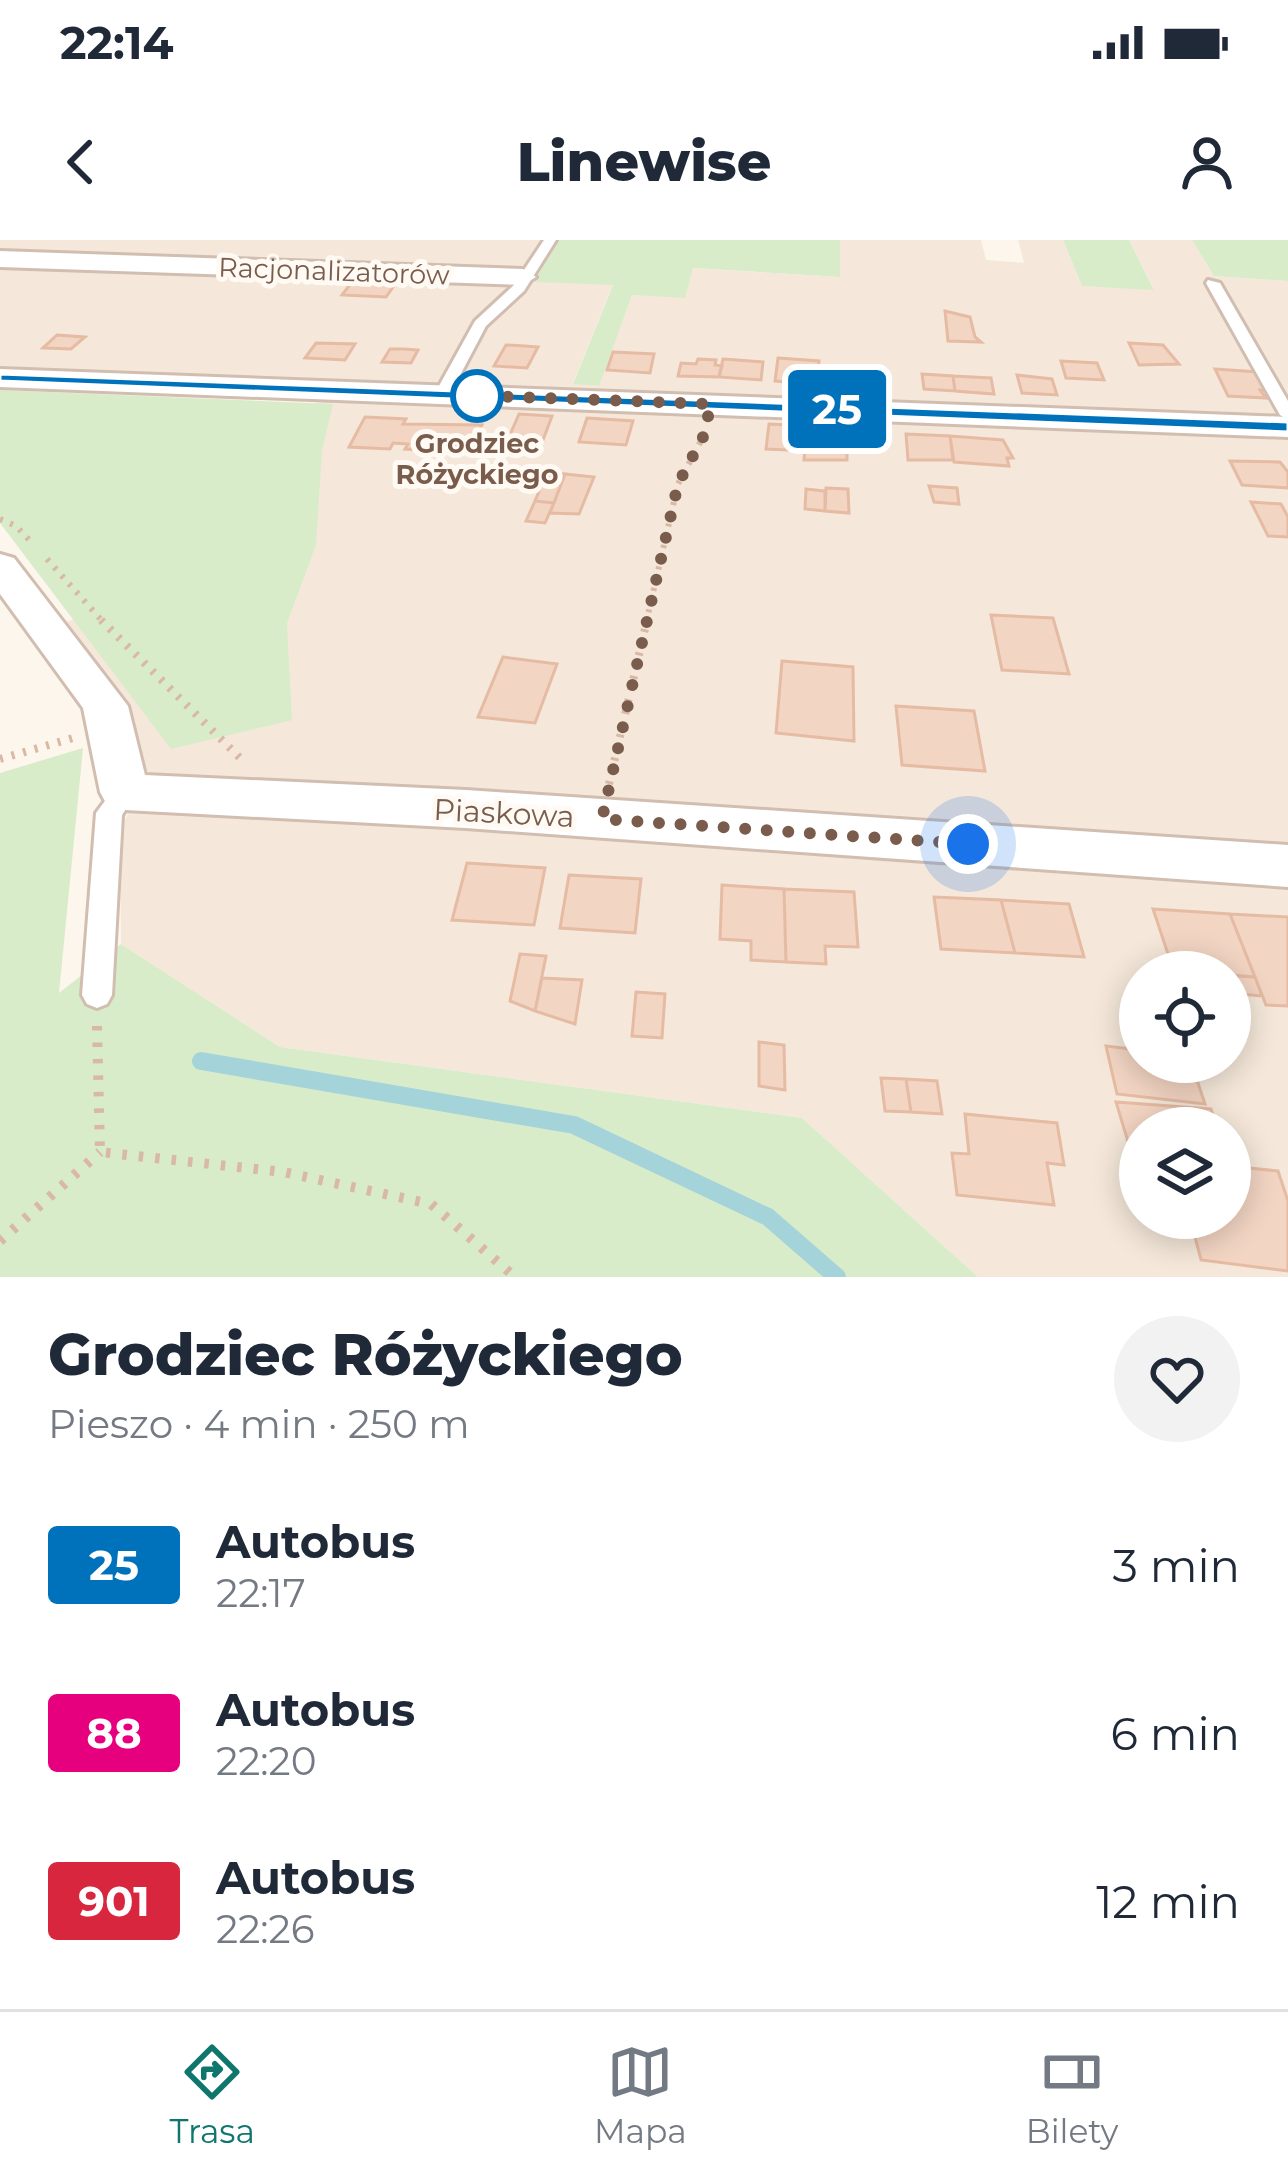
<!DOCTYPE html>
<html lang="pl">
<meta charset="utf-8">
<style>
body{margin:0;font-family:Montserrat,sans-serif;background:#f2f2f3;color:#1f2937;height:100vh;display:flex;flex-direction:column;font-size:45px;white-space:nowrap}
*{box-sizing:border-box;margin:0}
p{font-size:39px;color:#747a83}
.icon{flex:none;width:66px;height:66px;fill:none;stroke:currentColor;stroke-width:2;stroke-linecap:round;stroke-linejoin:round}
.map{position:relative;height:1037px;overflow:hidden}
.sheet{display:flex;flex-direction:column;background:#fff;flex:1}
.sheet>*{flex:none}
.badge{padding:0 24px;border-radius:9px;font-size:42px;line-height:78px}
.tools{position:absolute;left:1119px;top:711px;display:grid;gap:24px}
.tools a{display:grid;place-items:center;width:132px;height:132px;border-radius:50%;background:#fff;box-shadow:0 6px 30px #0003;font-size:60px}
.you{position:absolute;width:60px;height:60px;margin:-30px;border:9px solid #fff;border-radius:50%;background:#1a73e8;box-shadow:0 0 0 18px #1a73e833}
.map>.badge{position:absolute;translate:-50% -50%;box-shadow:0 0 0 6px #fff}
.round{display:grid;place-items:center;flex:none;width:126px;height:126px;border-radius:63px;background:#f2f2f3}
.summary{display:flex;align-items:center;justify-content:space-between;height:204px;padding:0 48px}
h1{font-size:57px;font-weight:800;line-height:90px}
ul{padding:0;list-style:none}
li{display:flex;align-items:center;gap:36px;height:168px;padding:0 48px}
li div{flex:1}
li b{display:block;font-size:45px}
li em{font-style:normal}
li .badge{min-width:132px;font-weight:700;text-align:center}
.status{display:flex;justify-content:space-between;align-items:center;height:84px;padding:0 60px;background:#fff;direction:ltr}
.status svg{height:33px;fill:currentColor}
header{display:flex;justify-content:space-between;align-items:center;height:156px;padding:0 48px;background:#fff;font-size:54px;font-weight:800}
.menu{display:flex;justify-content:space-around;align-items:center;height:168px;border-top:3px solid #e0e1e3;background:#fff;font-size:33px;color:#747a83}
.menu a{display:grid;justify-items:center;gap:6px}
.menu .current{color:#0f766e}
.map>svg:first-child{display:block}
.residential{fill:#f5e8da;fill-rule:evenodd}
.green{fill:#d8ecc9}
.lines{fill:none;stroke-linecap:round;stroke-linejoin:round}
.stream{stroke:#a5d3da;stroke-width:18}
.building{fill:#f3d5c3;stroke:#e6bba3;stroke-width:3}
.service-casing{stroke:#d1beb0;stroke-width:6}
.minor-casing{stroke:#d1beb0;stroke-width:6}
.path-far2{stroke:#d9b8a5;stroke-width:6;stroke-dasharray:3 8;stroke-linecap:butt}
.path-far1{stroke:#d9b8a5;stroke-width:8;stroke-dasharray:3 9;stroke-linecap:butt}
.path{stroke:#d9b8a5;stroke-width:10;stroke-dasharray:4.5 12;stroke-linecap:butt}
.service{fill:#fff;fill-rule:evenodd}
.minor{fill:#fff;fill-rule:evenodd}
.line{fill:#0072bc;stroke:#fff;stroke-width:3}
.walk{stroke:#7a5c4d;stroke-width:12;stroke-dasharray:0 21.6}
.stop-dot{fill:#fff;stroke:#0072bc;stroke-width:6}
.labels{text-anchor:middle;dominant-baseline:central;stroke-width:10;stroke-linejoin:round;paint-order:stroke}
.far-street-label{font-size:27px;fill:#7a5c4d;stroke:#fffaf3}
.far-stop-label{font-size:27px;font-weight:bold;fill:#7a5c4d;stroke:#fffaf3}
.street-label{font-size:30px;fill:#7a5c4d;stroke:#fffaf3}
</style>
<div class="status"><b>22:14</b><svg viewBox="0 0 49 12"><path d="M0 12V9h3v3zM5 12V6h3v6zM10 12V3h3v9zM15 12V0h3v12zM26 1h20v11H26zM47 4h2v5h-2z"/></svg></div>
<header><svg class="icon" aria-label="back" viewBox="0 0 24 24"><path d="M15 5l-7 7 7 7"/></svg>Linewise<svg class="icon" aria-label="person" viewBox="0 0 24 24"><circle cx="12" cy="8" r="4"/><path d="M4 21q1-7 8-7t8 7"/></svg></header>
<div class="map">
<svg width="1288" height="1037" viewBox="0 0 1288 1037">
<rect width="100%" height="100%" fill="#fdf6ec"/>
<path class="residential" d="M0,0H554L536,40L613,44L573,143L598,146L632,55L693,28L839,37L840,0H981L986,20L1024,23L1018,0H1063L1082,46L1154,49L1129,0H1192L1214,36L1288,41V1037H978L802,878L280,807L121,704L120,589L147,537L132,478L65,382L204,338L318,161L306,138L0,129ZM1140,732H1230V822H1140ZM1140,888H1230V978H1140Z"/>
<path class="green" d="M554,0H840V37L693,28L685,58L632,55L599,146L573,144L613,45L535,42Z
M1063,0H1129L1154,50L1082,46Z
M1192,0H1288V41L1214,36Z
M0,150L333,164L322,211L316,305L287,383L292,480L171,509L0,283Z
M83,508L59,753L121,704L280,807L802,878L978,1037H0V533Z"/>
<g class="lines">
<path class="stream" d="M201,821L574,885L768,977L837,1037"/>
</g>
<path class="building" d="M352,42L396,43L386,57L342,55Z
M945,71L970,77L975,97L981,102L948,101Z
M57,95L85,97L71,109L43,108Z
M316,103L355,104L345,120L305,118Z
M1129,103L1163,105L1179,124L1139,125Z
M506,105L525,106L538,107L527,128L494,126Z
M390,109H404L418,110L411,123L382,122Z
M613,112L654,114L650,133L607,130Z
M778,118L819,121L817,144L775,141Z
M698,119L716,120L715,125L722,126L719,137L678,136L681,123L696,124Z
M723,119L763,122L761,140L719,137Z
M1061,121L1097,123L1104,140L1066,138Z
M1215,129L1258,132L1269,150H1260L1266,158L1228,156Z
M922,134L953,136L955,151L924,149Z
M1017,135L1052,139L1057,155L1022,153Z
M953,136L991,138L994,154L955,151Z
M519,174L552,176L543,200L509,197Z
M365,177L406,179L403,184L482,185L471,212L405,209L408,204L393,203L390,209L349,207Z
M587,178L633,181L626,205L579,202Z
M769,184L789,185L787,210L766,209Z
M807,187L847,190L854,209L847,208V220H804Z
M906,194L950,196L953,220H908Z
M950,196L1003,200L1013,218H1007L1009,226L954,222Z
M1230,221L1280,222L1288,232V248L1242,245Z
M547,233L565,234L554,263L535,261Z
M565,234L594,237L579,274L550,273Z
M929,246L957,248L959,264L934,262Z
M826,248L848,249L849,273L825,271Z
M806,249L825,251V271L805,269Z
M535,261L554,263L545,283L526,281Z
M1251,262L1281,264L1288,277V297L1268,296Z
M991,375L1053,378L1069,434L1002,430Z
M503,417L557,424L535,483L478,477Z
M782,421L853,427L854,501L776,493Z
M896,466L974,471L985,531L902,525Z
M467,623L545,628L534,685L452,680Z
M569,635L641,639L635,693L560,688Z
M722,645L784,649L786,722L751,720V701L720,699Z
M784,649L854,652L858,707L825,706L826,724L786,722Z
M934,657L1001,660L1015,713L941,709Z
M1001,660L1069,664L1084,717L1015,713Z
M1153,669L1230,674L1255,737L1174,732Z
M1230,674L1288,677V766L1266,765Z
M520,714L546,716L535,771L510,761Z
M1230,735L1255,737L1262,756L1230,753Z
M542,738L582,740L575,784L535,771Z
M636,752L665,754L662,798L632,796Z
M759,802L784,805L785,850L759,846Z
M1106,806L1140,810V822H1191L1205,864L1117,854Z
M881,838L906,839L911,872L885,871Z
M906,839L937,841L942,874L911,872Z
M1116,862L1211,869L1217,888H1140V903L1129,905Z
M965,874L1057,883L1064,925L1047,923L1054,965L957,955L952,913L969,914Z
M1230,926L1278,931L1288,961V1031L1201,1020L1190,978H1230Z"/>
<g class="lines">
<g class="service-casing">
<path id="service" d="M544,0H556L524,51L486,86L448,158H436L434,155L475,81L514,45Z
M1208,40L1220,43L1288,161V180L1280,175L1206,43Z
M125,543L134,546L137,552L122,575L112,755L107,764L97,768L87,764L82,755L96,573L116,546Z"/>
</g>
<g class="minor-casing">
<path id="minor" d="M0,11L523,29L536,37L523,45L0,27Z
M0,129L1288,177V197L0,147Z
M0,314L14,318L128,466L145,535L466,550L1288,605V647L466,588L125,570L107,565L100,552L83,468L0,354Z"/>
</g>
<path class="path-far2" d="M0,279L16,286L32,303
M47,319L104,383
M646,383L678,244L704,195"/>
<path class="path-far1" d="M101,380L241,519
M0,519L73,498
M609,544L647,380"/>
<path class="path" d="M97,786L100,912L283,932L431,964L515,1037
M0,1001L100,912"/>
<use href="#service" class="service"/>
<use href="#minor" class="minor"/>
</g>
<path class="line" d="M0,134L1288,182V192L0,141Z"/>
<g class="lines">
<path class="walk" d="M477,156L460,155L711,164L703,197L678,244L602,579L968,604"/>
</g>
<circle class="stop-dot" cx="477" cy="156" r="24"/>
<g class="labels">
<g class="far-street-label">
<text transform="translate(334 31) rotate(2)">Racjonalizatorów</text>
</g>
<g class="far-stop-label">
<text x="477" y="203">Grodziec<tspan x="477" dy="31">Różyckiego</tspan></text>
</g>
<g class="street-label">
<text transform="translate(504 573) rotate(3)">Piaskowa</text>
</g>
</g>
</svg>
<div class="tools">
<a><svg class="icon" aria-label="locate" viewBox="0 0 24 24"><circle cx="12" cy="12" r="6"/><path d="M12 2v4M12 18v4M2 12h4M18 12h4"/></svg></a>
<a><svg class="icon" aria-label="layers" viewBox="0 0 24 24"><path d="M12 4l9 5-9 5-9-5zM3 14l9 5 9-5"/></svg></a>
</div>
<div class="you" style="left:968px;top:604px"></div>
<b class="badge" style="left:837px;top:169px;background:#0072bc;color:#fff">25</b>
</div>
<section class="sheet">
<div class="summary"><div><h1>Grodziec Różyckiego</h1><p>Pieszo · 4 min · 250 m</p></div><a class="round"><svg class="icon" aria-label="heart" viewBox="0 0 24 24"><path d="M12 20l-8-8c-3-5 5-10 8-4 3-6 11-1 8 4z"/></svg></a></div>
<ul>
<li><span class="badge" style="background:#0072bc;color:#fff">25</span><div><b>Autobus</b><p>22:17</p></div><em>3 min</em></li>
<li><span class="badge" style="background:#e6007e;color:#fff">88</span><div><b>Autobus</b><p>22:20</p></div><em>6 min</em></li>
<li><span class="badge" style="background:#d7263d;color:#fff">901</span><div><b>Autobus</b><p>22:26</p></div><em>12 min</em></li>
</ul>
</section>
<nav class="menu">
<a class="current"><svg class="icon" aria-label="directions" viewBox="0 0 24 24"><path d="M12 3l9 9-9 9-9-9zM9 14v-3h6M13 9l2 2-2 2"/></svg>Trasa</a>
<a><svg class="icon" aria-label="map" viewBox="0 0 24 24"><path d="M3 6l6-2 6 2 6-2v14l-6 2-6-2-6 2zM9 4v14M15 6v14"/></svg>Mapa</a>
<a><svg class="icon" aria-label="tickets" viewBox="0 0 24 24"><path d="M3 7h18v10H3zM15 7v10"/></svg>Bilety</a>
</nav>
